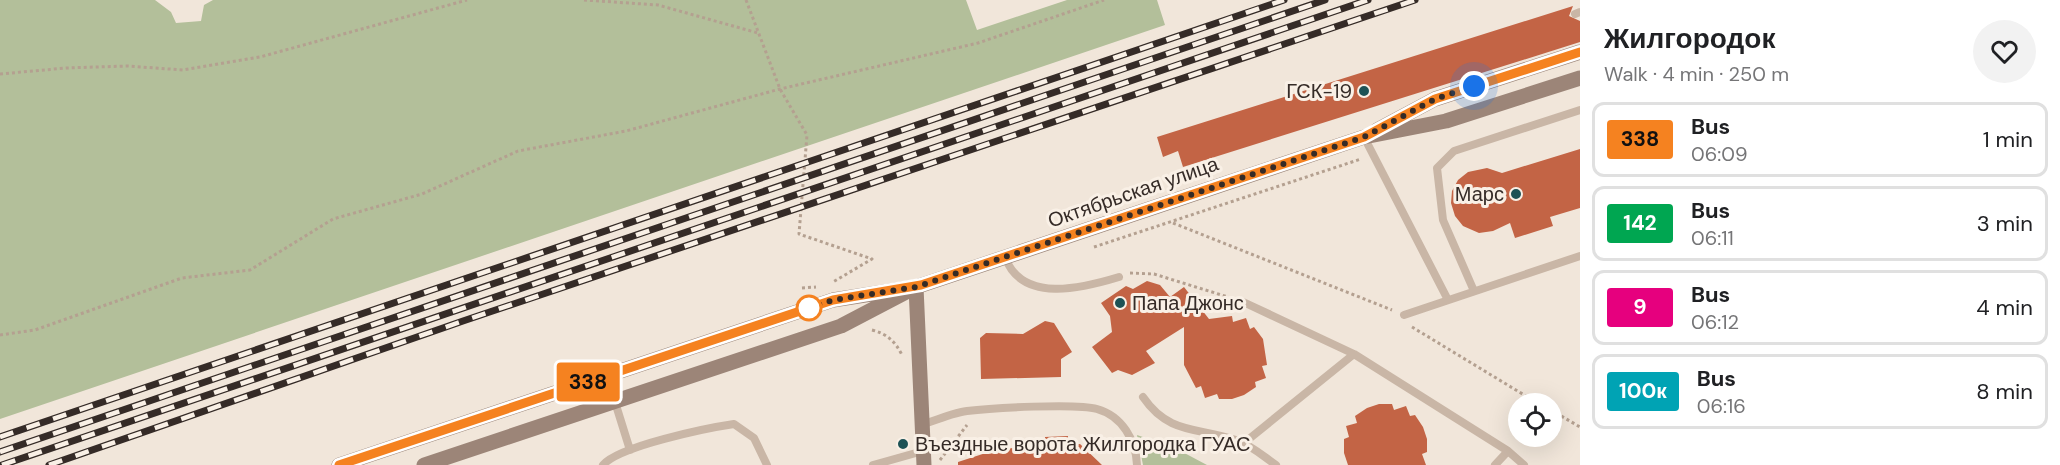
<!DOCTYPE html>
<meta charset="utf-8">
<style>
body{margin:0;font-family:"DM Sans",sans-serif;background:#f2f2f2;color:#202124;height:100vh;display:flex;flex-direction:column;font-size:22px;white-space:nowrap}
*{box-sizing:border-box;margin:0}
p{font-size:20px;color:#757577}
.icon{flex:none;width:33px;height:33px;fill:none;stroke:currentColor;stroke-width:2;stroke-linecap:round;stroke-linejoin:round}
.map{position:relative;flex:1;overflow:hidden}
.details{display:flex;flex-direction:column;background:#fff;width:480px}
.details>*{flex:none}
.badge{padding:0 12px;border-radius:4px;font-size:21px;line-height:39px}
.buttons{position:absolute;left:1508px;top:393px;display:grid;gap:12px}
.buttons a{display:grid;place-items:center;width:54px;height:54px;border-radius:50%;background:#fff;box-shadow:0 6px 24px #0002;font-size:30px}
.you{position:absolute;width:30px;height:30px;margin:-15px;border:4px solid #fff;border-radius:50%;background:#1a73e8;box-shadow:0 0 0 9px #1a73e833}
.map>.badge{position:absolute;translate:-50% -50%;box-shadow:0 0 0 3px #fff}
.round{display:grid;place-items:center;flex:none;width:63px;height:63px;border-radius:32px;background:#f2f2f2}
.overview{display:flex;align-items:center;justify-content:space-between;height:102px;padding:0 24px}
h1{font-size:28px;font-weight:700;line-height:45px}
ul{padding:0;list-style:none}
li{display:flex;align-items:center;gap:18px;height:75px;margin:0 12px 9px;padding:0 12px;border:3px solid #e0e0e0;border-radius:12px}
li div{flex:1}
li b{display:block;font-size:22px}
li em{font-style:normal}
li .badge{min-width:66px;font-weight:700;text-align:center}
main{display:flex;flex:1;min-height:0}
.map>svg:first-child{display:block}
.green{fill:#b3bf9a}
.building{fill:#c36445}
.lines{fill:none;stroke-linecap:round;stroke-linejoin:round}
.path{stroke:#b4a090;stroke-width:3;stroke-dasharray:3 3;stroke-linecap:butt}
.lane{stroke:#c9b6a6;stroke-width:8}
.secondary{stroke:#9c8578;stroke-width:15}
.rail-casing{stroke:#352b27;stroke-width:7}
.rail{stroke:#f9f0e6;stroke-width:4.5;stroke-dasharray:14;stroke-linecap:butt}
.line-casing{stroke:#fff;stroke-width:14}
.line{stroke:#f58220;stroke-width:9}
.walk{stroke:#352b27;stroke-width:6;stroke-dasharray:0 10.8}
.poi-dot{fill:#1d5255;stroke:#f9f0e6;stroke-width:2}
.stop-dot{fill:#fff;stroke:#f58220;stroke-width:3}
.labels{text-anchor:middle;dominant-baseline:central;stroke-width:6;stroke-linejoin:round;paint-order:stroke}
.poi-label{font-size:20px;fill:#352b27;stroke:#f9f0e6;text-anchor:end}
.street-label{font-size:20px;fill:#352b27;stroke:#f9f0e6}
</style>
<main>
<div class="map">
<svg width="1580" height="465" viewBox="0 0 1580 465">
<rect width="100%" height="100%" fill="#f1e6da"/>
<path class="green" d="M0,0H155L171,12L176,23L201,21L204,5L213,0H966L977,30L1067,0H1157L1165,25L0,419Z
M1137,435L1175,448L1207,465H1143Z"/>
<path class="building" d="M1573,6L1569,16L1580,21V42L1183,167L1178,151L1163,157L1157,137Z
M1580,149V208L1550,217L1553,226L1515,238L1510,223L1493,231L1479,233L1463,226L1455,216L1451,203L1452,191L1458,180L1468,172L1487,168L1502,173Z
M1147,281L1160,285L1170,297L1184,287L1209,319L1232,316L1233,322L1246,318L1250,329L1254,327L1263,339L1267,365L1262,366L1266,378L1255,382L1256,387L1244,395L1232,399H1219L1217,394L1205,398L1201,386L1196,388L1184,365V327L1146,351L1155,363L1132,375L1118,370L1112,373L1092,347L1112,332L1110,316L1101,303L1126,286L1133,289Z
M1045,321L1054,323L1072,352L1061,359V377L981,379L980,338L986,333L1023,334Z
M1379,404H1392L1394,410L1406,406L1410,416L1415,415L1423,427L1427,439V452L1422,454L1426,465H1348L1344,453V439L1349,437L1346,426L1357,423L1355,416L1367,408Z
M1068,436V445L1080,444L1102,465H958V462L998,449L1045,446V437Z"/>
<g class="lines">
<path class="path" d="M584,0L658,5L758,33
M746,0L780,89L807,135L799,234L872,259L833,282
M0,74L66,68L127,66L183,70L260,57L467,0
M1173,223L1392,310
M1094,247L1361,159
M1130,273L1154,274L1228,297
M802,288L816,287
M1412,327L1539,404
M872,330C887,334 895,341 902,355
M0,335L35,330L182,278L250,270L333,219L422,194L518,151L626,131L780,89L978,43L1104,0
M1551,410L1580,427
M940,460L967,425"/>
<path class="lane" d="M1575,14L1580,12
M1364,137L1448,300
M1005,257C1022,304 1083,288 1119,277
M1474,291L1443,220L1437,168L1454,151L1580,110
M1241,301L1354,354
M1404,315L1580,256
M1143,397C1169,435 1198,427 1236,440C1251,445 1263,456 1276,465
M615,402L630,450
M922,425C936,420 952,413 967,411C990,408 1077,403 1097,409C1122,416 1136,440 1137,465
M1244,443L1354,354L1508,451L1524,465
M603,465C619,446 707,428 734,424L754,438L767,465
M873,465L923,451
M1495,465L1508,451"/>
<path class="secondary" d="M1377,130L1435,99L1580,52
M916,287L924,465
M339,465L833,300L916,287L1364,137L1446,121L1580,78
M424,465L841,326L906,292"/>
<g class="rail-casing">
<path id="rail" d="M0,437L1284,0
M0,452L1325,0
M2,465L1368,0
M49,465L463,321L1415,0"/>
</g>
<use href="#rail" class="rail"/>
</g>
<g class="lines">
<g class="line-casing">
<path id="line" d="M339,465L833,300L921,285L1364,137L1435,99L1580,52"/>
</g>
<use href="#line" class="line"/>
<path class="walk" d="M809,308L833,300L916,287L984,264L1364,137L1435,99L1474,86"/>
</g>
<g class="poi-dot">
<circle cx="1364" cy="91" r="6"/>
<circle cx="1516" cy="194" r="6"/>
<circle cx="1120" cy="303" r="6"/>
<circle cx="903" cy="444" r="6"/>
</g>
<circle class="stop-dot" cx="809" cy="308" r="12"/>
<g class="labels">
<g class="poi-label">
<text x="1352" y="91">ГСК-19</text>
<text x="1504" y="194">Марс</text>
<text x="1132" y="303" text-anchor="start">Папа Джонс</text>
<text x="915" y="444" text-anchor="start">Въездные ворота Жилгородка ГУАС</text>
</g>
<g class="street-label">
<text transform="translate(1133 192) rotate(-19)">Октябрьская улица</text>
</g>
</g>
</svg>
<div class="buttons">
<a><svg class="icon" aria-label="locate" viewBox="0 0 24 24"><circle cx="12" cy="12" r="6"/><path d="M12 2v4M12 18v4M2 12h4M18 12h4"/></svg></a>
</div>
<div class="you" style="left:1474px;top:86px"></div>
<b class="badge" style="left:588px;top:382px;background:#f58220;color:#111">338</b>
</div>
<section class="details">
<div class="overview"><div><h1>Жилгородок</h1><p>Walk · 4 min · 250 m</p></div><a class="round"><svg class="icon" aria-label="heart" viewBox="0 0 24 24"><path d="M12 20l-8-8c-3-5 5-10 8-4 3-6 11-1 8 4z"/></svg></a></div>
<ul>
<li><span class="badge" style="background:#f58220;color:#111">338</span><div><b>Bus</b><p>06:09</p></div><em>1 min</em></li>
<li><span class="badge" style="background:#00a651;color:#fff">142</span><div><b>Bus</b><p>06:11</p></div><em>3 min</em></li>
<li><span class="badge" style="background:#e6007e;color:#fff">9</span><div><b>Bus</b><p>06:12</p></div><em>4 min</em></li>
<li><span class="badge" style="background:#00a3b4;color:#fff">100к</span><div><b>Bus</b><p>06:16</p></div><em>8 min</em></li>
</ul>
</section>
</main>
